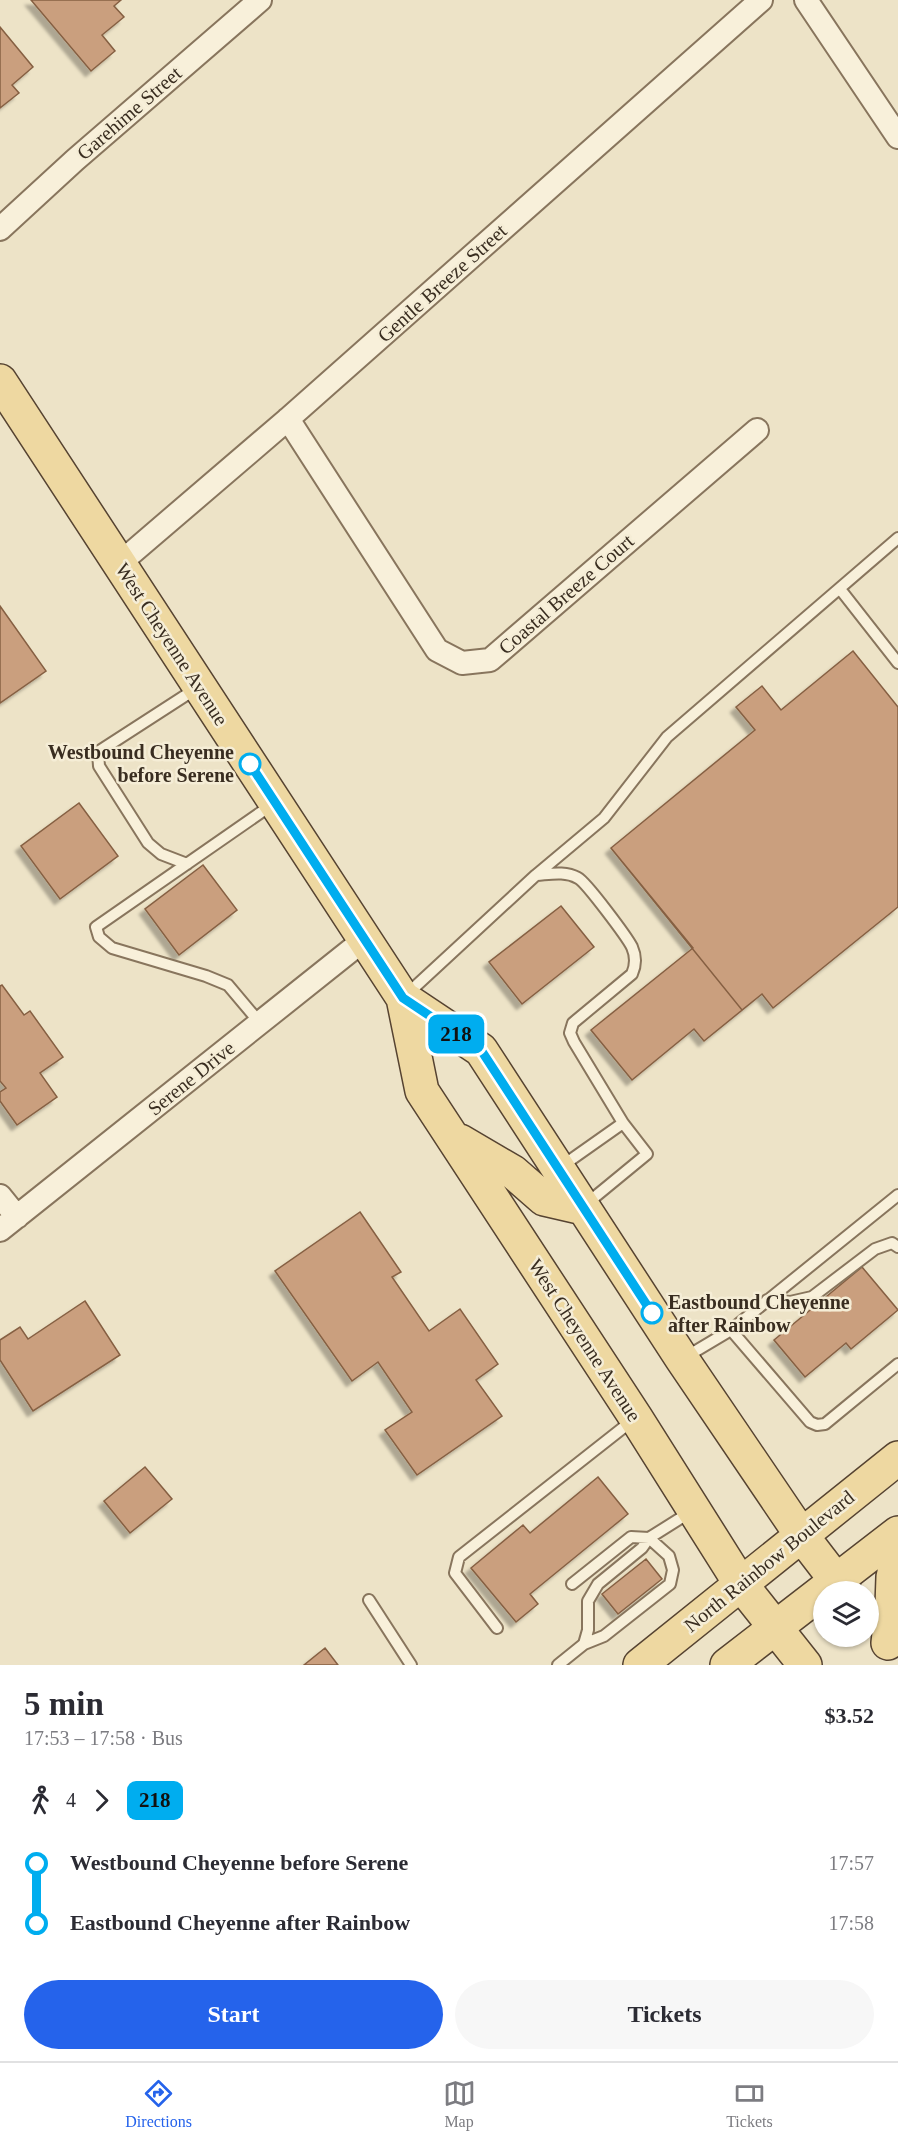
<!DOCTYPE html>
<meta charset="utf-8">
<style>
body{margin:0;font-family:"Times New Roman",serif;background:#f7f7f7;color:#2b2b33;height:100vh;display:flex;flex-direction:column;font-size:22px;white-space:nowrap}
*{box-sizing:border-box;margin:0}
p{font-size:20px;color:#7c7c81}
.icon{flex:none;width:33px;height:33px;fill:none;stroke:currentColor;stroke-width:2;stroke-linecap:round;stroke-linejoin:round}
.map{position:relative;height:1665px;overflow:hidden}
.details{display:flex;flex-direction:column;background:#fff;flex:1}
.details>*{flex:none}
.badge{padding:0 12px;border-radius:9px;font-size:21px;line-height:39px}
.fabs{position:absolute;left:813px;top:1581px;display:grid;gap:12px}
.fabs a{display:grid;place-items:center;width:66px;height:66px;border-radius:50%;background:#fff;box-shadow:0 2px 4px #0004;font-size:30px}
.map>.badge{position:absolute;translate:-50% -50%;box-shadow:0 0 0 3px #fff}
.legs{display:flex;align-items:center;gap:9px;height:66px;padding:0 24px;font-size:20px}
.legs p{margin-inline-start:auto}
.headline{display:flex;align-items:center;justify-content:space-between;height:102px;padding:0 24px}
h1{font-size:33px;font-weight:600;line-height:45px}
.button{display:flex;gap:12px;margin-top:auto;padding:12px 24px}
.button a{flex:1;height:69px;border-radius:36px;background:#2563eb;color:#fff;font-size:24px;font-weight:600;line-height:69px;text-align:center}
.button a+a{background:#f7f7f7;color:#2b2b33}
ul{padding:0 24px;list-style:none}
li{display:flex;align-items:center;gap:21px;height:60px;font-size:22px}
li i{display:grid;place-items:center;width:9px;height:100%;margin:0 8px;background:currentColor}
li i::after{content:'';width:15px;height:15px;margin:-8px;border:4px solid;border-radius:50%;background:#fff}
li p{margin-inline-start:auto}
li:first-child i{background:linear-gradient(#0000 50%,currentColor 0)}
li:last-child i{background:linear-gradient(currentColor 50%,#0000 0)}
.dock{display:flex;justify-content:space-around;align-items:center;height:84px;border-top:2px solid #e1e1e2;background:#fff;font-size:16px;color:#7c7c81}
.dock a{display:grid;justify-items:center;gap:3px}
.dock .current{color:#2563eb}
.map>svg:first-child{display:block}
.building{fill:#ca9f7e;stroke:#866043;stroke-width:1.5;filter:url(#shadow)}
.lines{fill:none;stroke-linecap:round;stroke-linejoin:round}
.lane-casing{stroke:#88755d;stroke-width:14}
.street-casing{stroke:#88755d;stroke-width:26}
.primary-casing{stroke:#564331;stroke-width:36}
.lane{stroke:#f8f0da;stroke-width:10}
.street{stroke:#f8f0da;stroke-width:22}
.primary{stroke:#eed8a1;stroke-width:33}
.line-1-casing{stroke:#fff;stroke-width:14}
.line-1{stroke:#00adef;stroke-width:9}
.stop-1-dot{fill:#fff;stroke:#00adef;stroke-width:3}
.labels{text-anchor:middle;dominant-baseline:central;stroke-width:5;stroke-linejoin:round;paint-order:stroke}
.street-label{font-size:20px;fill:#392d20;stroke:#f5edd6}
.stop-label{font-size:20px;font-weight:bold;fill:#392d20;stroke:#f5edd6;text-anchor:end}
</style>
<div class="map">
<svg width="898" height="1665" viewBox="0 0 898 1665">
<defs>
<filter id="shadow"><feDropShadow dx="-5.5" dy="5.5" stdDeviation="1.5" flood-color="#0004"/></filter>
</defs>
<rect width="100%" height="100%" fill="#ede3c7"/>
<path class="building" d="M31,0H121L114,6L124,17L102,35L115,51L91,71Z
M0,27L33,67L12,85L19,93L0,108Z
M0,606L46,671L0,703Z
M853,651L898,707V907L773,1008L762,994L704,1041L694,1029L632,1080L591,1030L693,948L611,848L755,730L736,707L762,686L781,710Z
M853,651L898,707V907L773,1008L762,994L742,1010L611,848L755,730L736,707L762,686L781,710Z
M79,803L118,856L60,899L21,846Z
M203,865L237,910L179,955L145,909Z
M561,906L594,947L522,1004L489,962Z
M2,985L24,1015L30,1011L63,1057L40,1073L57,1097L17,1125L0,1101V1092L6,1088L0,1081V986Z
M360,1212L401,1272L392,1277L429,1331L460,1309L498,1364L476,1380L502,1416L417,1475L385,1430L412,1412L378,1362L352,1381L275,1271Z
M862,1267L898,1310L851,1349L846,1343L805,1377L774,1340Z
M85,1301L120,1355L33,1411L0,1360V1340L20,1327L28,1339Z
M145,1467L172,1499L130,1533L104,1501Z
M598,1477L628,1514L530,1594L538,1604L516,1622L471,1568L523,1525L530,1533Z
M646,1559L662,1579L618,1614L602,1594Z
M325,1648L338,1665H304Z"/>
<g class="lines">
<g class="lane-casing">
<path id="lane" d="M840,589L898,663
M187,864L161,854L148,843L99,766L98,752L197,688
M537,875C551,874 565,871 578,878C586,882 627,937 632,947C636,956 636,965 632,974L573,1023L570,1033L574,1042L623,1123L647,1154L585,1205
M405,996L536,875L604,818L667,737L898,538
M260,1023L228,985L206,976L112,948L99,937L96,927L273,804
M562,1166L623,1123
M767,1300L790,1302L812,1297L875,1249L892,1243L898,1247
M731,1330L810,1422L817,1425L825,1424L898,1364
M684,1358L731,1330L898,1195
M369,1600L411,1665
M497,1628L455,1573L459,1557L633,1420
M584,1644L588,1630V1601L598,1584L642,1548L649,1538L692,1511
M558,1665L584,1644L604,1636L670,1584L673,1570L669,1556L649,1538L631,1537L572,1584"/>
</g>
<g class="street-casing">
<path id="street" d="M806,0L898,137
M0,229L75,160L260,0
M288,419L437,650L462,663L490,660L757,430
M120,563L288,419L761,0
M0,1196L17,1217
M0,1230L365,939"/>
</g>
<g class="primary-casing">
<path id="primary" d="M0,381L403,998L422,1091L636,1418L740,1583L805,1665
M403,998L481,1050L682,1359L802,1536L845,1592
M460,1141L513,1172L544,1199L583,1208
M888,1643L892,1605L893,1577L898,1556
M640,1665L898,1458
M727,1665L898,1533"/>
</g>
<use href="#lane" class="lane"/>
<use href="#street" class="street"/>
<use href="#primary" class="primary"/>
</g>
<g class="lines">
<g class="line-1-casing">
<path id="line-1" d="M250,764L403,998L481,1050L652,1313"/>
</g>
<use href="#line-1" class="line-1"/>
</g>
<g class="stop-1-dot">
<circle cx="250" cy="764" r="10"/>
<circle cx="652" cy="1313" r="10"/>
</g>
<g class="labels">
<g class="street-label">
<text transform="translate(129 113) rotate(-41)">Garehime Street</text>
<text transform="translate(442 283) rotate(-42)">Gentle Breeze Street</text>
<text transform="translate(566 594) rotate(-41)">Coastal Breeze Court</text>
<text transform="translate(172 644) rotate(57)">West Cheyenne Avenue</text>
<text transform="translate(191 1078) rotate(-39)">Serene Drive</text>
<text transform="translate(585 1340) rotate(57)">West Cheyenne Avenue</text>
<text transform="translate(769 1561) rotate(-39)">North Rainbow Boulevard</text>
</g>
<g class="stop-label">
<text x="234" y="752">Westbound Cheyenne<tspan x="234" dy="23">before Serene</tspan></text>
<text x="668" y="1302" text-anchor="start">Eastbound Cheyenne<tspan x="668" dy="23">after Rainbow</tspan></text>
</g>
</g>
</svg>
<div class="fabs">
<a><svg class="icon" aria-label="layers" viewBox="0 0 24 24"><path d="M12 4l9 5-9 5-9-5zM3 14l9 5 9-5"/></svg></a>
</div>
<b class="badge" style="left:456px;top:1034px;background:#00adef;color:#111">218</b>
</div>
<section class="details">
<div class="headline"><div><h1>5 min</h1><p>17:53 – 17:58 · Bus</p></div><b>$3.52</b></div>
<div class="legs"><svg class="icon" aria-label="walk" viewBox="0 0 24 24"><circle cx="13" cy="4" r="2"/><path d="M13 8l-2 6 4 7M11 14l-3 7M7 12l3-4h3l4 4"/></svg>4<svg class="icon" aria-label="forward" viewBox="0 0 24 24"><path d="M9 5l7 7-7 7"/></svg><b class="badge" style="background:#00adef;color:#111">218</b></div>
<ul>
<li><i style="color:#00adef"></i><b>Westbound Cheyenne before Serene</b><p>17:57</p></li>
<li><i style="color:#00adef"></i><b>Eastbound Cheyenne after Rainbow</b><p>17:58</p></li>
</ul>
<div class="button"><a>Start</a><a>Tickets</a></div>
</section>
<nav class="dock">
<a class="current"><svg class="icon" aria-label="directions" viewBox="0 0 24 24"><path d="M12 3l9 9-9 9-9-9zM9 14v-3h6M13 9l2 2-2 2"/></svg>Directions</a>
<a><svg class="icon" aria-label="map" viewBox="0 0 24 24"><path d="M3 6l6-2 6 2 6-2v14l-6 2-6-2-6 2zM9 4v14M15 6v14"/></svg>Map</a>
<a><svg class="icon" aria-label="tickets" viewBox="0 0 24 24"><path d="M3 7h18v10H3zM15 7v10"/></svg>Tickets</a>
</nav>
